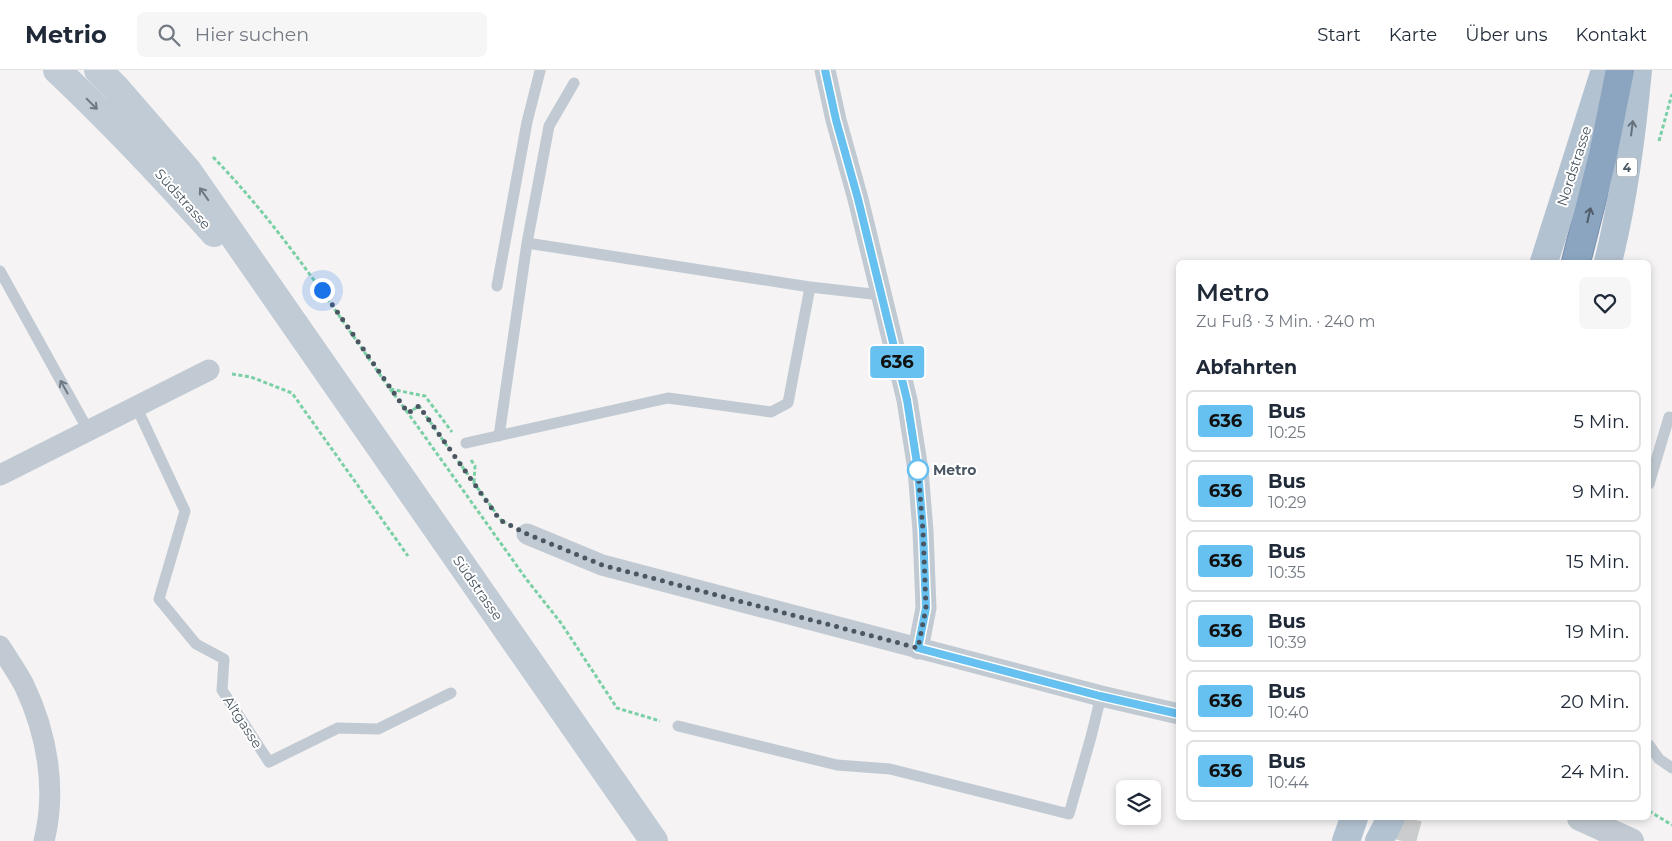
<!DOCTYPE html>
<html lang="de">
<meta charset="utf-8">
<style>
body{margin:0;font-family:Montserrat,sans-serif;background:#f6f6f7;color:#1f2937;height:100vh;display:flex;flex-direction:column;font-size:19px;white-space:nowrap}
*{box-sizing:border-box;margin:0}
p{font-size:16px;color:#747a83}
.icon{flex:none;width:28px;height:28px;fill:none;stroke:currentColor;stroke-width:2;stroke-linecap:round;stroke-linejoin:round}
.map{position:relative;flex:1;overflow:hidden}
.panel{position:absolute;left:1176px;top:190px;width:475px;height:560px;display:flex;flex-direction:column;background:#fff;border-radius:8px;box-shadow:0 2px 8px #0003}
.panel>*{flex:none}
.badge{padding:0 10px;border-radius:4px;font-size:18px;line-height:32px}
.tools{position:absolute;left:1116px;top:710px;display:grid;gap:10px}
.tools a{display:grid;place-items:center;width:45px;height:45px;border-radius:8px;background:#fff;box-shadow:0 2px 8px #0003;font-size:25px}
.you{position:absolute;width:25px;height:25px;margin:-12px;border:4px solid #fff;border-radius:50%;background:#1a73e8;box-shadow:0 0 0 8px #1a73e833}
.map>.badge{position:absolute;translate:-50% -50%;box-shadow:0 0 0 2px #fff}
h2{padding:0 20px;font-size:19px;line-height:45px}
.round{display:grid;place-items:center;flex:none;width:52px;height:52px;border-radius:8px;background:#f6f6f7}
.headline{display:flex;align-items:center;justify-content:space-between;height:85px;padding:0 20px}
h1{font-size:24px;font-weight:600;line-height:38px}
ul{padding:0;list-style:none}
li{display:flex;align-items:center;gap:15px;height:62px;margin:0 10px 8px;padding:0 10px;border:2px solid #e0e1e3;border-radius:8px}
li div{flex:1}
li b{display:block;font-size:19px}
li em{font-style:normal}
li .badge{min-width:55px;font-weight:700;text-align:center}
header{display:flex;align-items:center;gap:30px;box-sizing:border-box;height:70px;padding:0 25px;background:#fff;border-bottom:1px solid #e0e1e3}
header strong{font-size:24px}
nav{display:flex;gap:28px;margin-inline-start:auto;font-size:18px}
.search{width:350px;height:45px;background:#f6f6f7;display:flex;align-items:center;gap:12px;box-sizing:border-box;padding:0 18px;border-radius:8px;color:#747a83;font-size:19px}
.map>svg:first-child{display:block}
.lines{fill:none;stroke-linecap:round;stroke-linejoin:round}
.motorway-tunnel{stroke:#caccce;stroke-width:28;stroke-dasharray:28 14;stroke-linecap:butt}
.motorway-casing{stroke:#7690ad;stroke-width:30}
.path{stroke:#7ad0a6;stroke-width:3;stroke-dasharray:4 2.5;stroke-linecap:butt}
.service{stroke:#c1cad2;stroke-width:11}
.minor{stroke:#c1cad2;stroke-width:21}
.tertiary{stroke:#c1cad2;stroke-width:26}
.secondary{stroke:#c1cbd6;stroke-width:28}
.primary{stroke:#b3c2d1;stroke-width:28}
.motorway{stroke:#8ba5c1;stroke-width:28}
.oneway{stroke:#6e7984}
.oneway2{stroke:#64717d}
.oneway3{stroke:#505e6b}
.oneway4{stroke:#6e7983}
.line-casing{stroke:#fff;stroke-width:11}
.line{stroke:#66c0f0;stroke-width:8}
.walk{stroke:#4a5661;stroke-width:5;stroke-dasharray:0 9}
.stop-dot{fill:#fff;stroke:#66c0f0;stroke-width:2.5}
.labels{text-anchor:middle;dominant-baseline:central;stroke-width:4;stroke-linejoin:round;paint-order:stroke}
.shield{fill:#fff;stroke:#808990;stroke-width:1}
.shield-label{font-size:12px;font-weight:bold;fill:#4a5661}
.street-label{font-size:14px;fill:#4a5661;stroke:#fff}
.stop-label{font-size:14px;font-weight:bold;fill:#4a5661;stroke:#fff;text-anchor:start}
</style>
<header>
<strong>Metrio</strong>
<div class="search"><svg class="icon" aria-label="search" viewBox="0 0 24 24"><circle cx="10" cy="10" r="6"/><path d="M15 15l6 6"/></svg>Hier suchen</div>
<nav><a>Start</a><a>Karte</a><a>Über uns</a><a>Kontakt</a></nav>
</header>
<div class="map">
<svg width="1672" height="771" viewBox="0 0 1672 771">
<rect width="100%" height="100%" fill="#f5f3f3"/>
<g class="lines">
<path class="motorway-tunnel" d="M1402,771L1408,748"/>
<g class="motorway-casing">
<path id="motorway" d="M1576,192L1603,85L1620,0"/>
</g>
<path class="path" d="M1659,71L1672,24
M213,87C281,157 334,239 390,319L425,326L452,362
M232,304L251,307L292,323L408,486
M390,319L408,343
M447,376L419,336L408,343L527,510L561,553L617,638L660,651
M471,390L475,396L474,412
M458,391L501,450L506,453
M1649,741L1672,755"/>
<path class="service" d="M527,173L549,56L574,13
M0,201L88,360
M497,216L527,52L540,1
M136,336L185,441L159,529L196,574L224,589L222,620L269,692L338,658L378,659L451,623
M499,366L527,173L810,217
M466,373L668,328L771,342L788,333L810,217L881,225
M1649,414L1669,347
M678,656L837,695L890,699L1069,744L1091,667L1101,626
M1649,675L1659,689L1672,698"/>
<path class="minor" d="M825,0L836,50L858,129L907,330L918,400L923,461L926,538L918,579
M0,405L209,300
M527,464L602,495L1101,626L1179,644
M0,576C8,589 17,602 24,615C47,663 57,719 44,771"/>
<path class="tertiary" d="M1580,748L1631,771"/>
<path class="secondary" d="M57,0C112,52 164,107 214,163
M98,0L116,18L188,101L654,771"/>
<path class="primary" d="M1544,192L1605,0
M1608,192C1624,129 1632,65 1638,0
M1346,771L1354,748
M1379,771L1391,748"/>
<use href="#motorway" class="motorway"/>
</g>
<defs><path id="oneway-shaft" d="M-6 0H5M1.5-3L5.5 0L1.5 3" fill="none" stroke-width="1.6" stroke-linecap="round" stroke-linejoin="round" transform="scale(1.25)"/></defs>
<g class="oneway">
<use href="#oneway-shaft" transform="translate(92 34) rotate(45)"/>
<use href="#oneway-shaft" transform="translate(204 124) rotate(-125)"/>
</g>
<use class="oneway2" href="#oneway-shaft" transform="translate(1632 58) rotate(-83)"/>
<use class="oneway3" href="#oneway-shaft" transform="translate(1589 145) rotate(-77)"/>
<use class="oneway4" href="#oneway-shaft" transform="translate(64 317) rotate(-119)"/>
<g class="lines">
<g class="line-casing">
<path id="line" d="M825,0L836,50L858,129L907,330L918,400L923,461L926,538L918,578L1100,626L1179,644"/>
</g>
<use href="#line" class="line"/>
<path class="walk" d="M322,220L408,343L419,336L500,450L527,464L602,495L918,578L926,538L923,461L918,400"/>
</g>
<circle class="stop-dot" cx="918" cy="400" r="10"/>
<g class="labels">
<rect class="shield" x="1617" y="87.5" width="20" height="19" rx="4"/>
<g class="shield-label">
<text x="1627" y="97">4</text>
</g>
<g class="street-label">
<text transform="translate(1574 96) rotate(-72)">Nordstrasse</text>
<text transform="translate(183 129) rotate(48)">Südstrasse</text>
<text transform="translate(478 518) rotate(55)">Südstrasse</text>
<text transform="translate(243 652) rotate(57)">Altgasse</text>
</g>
<g class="stop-label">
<text x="933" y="400">Metro</text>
</g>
</g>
</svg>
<div class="tools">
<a><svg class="icon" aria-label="layers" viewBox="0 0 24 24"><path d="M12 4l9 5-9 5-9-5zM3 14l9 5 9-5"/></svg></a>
</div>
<div class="you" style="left:322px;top:220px"></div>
<b class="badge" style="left:897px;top:292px;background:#66c0f0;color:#111">636</b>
<section class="panel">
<div class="headline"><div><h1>Metro</h1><p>Zu Fuß · 3 Min. · 240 m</p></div><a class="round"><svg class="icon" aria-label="heart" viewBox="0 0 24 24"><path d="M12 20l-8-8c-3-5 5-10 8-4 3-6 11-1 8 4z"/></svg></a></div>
<h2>Abfahrten</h2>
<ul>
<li><span class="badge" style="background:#66c0f0;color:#111">636</span><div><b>Bus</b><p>10:25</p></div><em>5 Min.</em></li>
<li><span class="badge" style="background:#66c0f0;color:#111">636</span><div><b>Bus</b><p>10:29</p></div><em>9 Min.</em></li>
<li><span class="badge" style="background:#66c0f0;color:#111">636</span><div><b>Bus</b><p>10:35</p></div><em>15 Min.</em></li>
<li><span class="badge" style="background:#66c0f0;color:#111">636</span><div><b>Bus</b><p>10:39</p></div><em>19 Min.</em></li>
<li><span class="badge" style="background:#66c0f0;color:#111">636</span><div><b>Bus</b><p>10:40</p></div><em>20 Min.</em></li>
<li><span class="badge" style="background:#66c0f0;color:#111">636</span><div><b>Bus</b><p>10:44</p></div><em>24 Min.</em></li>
</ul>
</section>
</div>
